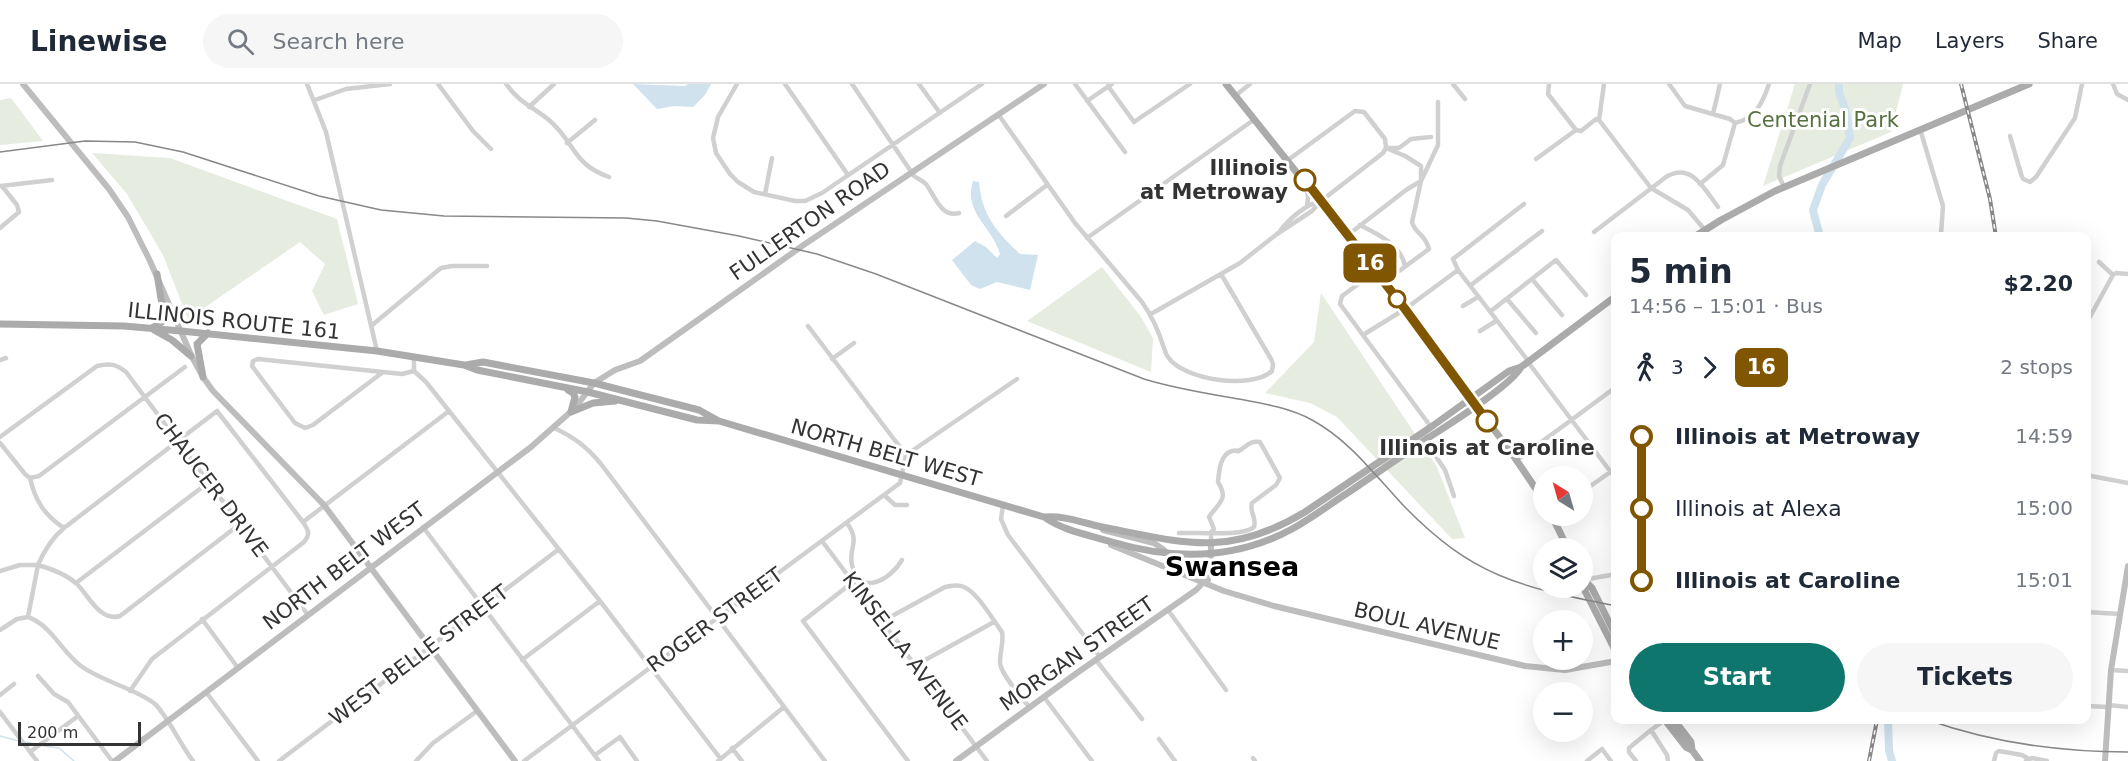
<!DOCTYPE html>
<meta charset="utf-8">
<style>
body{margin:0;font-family:"DejaVu Sans",sans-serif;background:#f6f6f7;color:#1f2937;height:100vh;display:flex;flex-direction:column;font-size:22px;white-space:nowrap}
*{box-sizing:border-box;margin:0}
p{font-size:20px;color:#747a83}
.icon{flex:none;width:33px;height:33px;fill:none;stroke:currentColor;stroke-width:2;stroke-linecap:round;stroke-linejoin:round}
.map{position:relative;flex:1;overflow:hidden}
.sheet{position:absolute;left:1611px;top:148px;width:480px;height:492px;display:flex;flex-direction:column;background:#fff;border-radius:12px;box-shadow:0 6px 24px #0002}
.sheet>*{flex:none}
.badge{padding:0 12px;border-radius:9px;font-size:21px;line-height:39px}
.needle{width:39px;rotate:323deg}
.controls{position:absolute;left:1533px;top:382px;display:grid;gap:12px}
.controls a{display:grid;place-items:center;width:60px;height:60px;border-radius:50%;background:#fff;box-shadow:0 6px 24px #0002;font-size:30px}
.scale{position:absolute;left:18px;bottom:15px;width:123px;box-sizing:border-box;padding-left:6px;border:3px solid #333;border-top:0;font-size:16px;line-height:21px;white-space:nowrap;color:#333;-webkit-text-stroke:4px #fff;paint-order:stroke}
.map>.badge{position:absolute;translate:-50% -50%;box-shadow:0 0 0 3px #fff}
.legs{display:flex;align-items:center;gap:9px;height:66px;padding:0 18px;font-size:20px}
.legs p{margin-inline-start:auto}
.summary{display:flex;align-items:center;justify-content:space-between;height:102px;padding:0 18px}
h1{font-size:33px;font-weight:700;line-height:45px}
.button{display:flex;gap:12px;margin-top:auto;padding:12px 18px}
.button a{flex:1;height:69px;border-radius:36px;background:#0f766e;color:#fff;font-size:24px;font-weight:700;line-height:69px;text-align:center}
.button a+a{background:#f6f6f7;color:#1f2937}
ul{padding:0 18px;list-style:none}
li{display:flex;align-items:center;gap:21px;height:72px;font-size:22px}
li i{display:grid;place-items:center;width:9px;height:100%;margin:0 8px;background:currentColor}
li i::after{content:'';width:15px;height:15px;margin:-8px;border:4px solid;border-radius:50%;background:#fff}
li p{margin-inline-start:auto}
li:first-child i{background:linear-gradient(#0000 50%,currentColor 0)}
li:last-child i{background:linear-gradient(currentColor 50%,#0000 0)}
header{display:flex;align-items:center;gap:36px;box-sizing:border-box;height:84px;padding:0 30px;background:#fff;border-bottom:2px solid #e0e1e3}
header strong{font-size:28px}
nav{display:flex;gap:33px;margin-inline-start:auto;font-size:21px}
.search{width:420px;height:54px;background:#f6f6f7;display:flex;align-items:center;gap:15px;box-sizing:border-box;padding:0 21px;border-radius:33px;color:#747a83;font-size:22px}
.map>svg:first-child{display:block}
.green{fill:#e6ecdf}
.water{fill:#cfe2ee}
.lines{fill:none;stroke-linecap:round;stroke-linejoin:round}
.stream{stroke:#cfe2ee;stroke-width:1.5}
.river{stroke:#cfe2ee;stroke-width:8}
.street{stroke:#d0d0d0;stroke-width:4.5}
.secondary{stroke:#bdbdbd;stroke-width:6}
.primary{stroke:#ababab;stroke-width:7}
.tram{stroke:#888;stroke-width:1.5}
.rail-casing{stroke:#888;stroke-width:4}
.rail{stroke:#fff;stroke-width:1.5;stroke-dasharray:4.5;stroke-linecap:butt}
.line-1-casing{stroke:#fff;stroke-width:14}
.line-1{stroke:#815601;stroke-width:9}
.stop-1-dot{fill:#fff;stroke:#815601;stroke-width:3}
.labels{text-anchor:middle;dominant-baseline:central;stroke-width:6;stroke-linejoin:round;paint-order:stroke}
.park-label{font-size:21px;fill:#56703f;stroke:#fff}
.stop-label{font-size:21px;font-weight:bold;fill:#333;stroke:#fff;text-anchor:end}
.street-label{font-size:21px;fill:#333;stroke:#fff}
.district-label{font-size:27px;font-weight:bold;fill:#000;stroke:#fff}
</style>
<header>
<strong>Linewise</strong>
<div class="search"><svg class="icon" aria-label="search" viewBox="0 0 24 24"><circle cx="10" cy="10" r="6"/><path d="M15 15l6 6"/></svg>Search here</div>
<nav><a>Map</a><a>Layers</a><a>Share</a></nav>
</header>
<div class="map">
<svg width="2128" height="677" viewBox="0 0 2128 677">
<rect width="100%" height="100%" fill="#fff"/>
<path class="green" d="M1795,0H1903L1891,48L1763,102Z
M11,14L43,57L0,61V16Z
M92,69L170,74L337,135L358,220L324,231L312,207L325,180L300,158L188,235L163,171L127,110Z
M1102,183L1141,233L1153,254L1151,288L1027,237Z
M1321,209L1437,383L1465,454L1452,455L1337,333L1310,319L1265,309L1314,258Z"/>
<path class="water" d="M633,0L685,2L688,0H711L705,11L693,23L674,22L657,25Z
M973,97L979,98C982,132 997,148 1020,170L1038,171L1030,206L997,198L980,205L971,201L952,176L975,157L986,163L997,174L1000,170C992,142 963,129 973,97Z"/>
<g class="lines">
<path class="stream" d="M0,652L19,657
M26,658L36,660
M44,662L59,664L74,677"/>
<path class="river" d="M1820,153L1813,126L1822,101L1850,54L1846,28L1839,8V0
M1888,636L1889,666L1892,677"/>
<path class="street" d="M307,0L326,48L377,267
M438,0L473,47L491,65
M506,0C521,20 532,22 549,36C575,58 572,80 609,93
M737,0L718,33L713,54L716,69L730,90L738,98L754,108L795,117H805L822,109L982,0
M785,0L848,91
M852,0L914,92C918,95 922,96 926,100C935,112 941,134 959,129
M919,0L940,29
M1075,0L1125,68
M1453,0L1465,15
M1549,0L1548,10L1576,46
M1604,0L1599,36L1651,104L1688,126L1705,146
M1669,0L1685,22L1730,35L1735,39
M2113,0L2117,10L2128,16
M1108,2L1134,38L1190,0
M1235,12L1250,0
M315,16L346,5L390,0
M1087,17L1112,0
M529,23L554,0
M998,30L1075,139L1142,218C1152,232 1159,248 1164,264C1167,271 1164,267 1168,273C1183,296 1251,306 1272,287L1273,280L1271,275L1221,190
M1713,30L1720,0
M1735,39C1755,35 1763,18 1769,0
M1920,45L1943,122L1941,150
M2010,52L2021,90L2023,95L2030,98L2036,93L2075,34L2082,0
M567,59L595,36
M1389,64H1399L1411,55L1431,53
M1536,75L1576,46L1581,47L1596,35L1599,36
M1288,76L1355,27L1364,28L1385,55L1386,64
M1700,100L1723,81L1735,39
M1,102L52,96
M1306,102L1308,113L1307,123
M1784,103L1779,92L1780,82L1810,0
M765,110L772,74
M1006,132L1047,101
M1360,141C1378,150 1401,161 1405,182
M0,144L19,128L17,121L2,102
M1280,147C1289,135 1306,120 1321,117
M1594,148L1666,93C1691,78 1704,104 1718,123
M1348,151L1406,106L1421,97L1438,61V18
M1087,154L1255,35
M2099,178L2113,191
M1458,186L1529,278
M1376,187L1342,212L1340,220L1431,343
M1532,195L1562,231
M1384,198L1429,165C1425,149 1415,150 1412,138L1421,97V82L1405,72L1386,64
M1471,201L1542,147
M1507,215L1536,249
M1463,222L1478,213
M1491,227L1556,176L1586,211
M1151,230L1240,179L1277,150L1312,127L1321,117L1383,69L1386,64
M2086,240L2113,191L2116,189L2128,190
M371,242L441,184L452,182H487
M1480,247L1496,237
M1363,251L1405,225L1458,186L1453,175L1524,120
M414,272V287L426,298L600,517L720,674
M832,275L854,259
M0,276L6,274
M1528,278L1616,395
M383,288L258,275L253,277L252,282L295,339L305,344L313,341L383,288L402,290L414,287
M554,344C574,353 587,363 601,380L825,677
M0,353L97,282C110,279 116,280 126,288L308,531
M1425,356L1445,386L1454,412
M0,359L25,390L30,394C35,416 44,431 64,444
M906,371L1017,295
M1517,376L1616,303
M2086,391L2128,399
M30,394L39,392L185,283
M1582,408L1616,384
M884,411L895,421H907
M1003,421L1001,435L1008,451L1100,573
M847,439C861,459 848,463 852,481C860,514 891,495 902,476
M423,443L599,677
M1179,449C1195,448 1243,453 1254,443C1257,434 1249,428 1252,419L1276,401L1280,394L1260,358C1250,357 1249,360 1242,365C1234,370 1241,365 1232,367C1220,370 1219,388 1218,398C1229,416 1219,418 1209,433L1214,445L1211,448V459
M822,457L987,677
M0,487L20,481H38C44,467 52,454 64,444L217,327L303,438
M1583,496L1616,490
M853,498L803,537L908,677
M76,499L209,398
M1168,526L1226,606
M2086,528L2120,530
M28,533C51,541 62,568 81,582C103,598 137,605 155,620C166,630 182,663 193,677
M202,535L238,584
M883,537L945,503C952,502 957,500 964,503C977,508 993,536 1002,548C1004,558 1000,567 1000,578C1000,590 1022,613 1029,623
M0,546L17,535L28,533L38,481C52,485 66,490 77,500C89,512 100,538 120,532L240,440
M522,576L600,517
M1096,576L1142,635
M916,581L994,538
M2111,586L2128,587
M38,592L54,610L68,618L112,677
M130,607L152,575L304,458C311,450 308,446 303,438L449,327
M206,608L258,677
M0,611L14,600
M1044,613L1092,677
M2108,621L2128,623
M2086,622L2108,623
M0,628L37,677
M1651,646L1665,636
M1159,655L1175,677
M732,664L742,677
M30,668L78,632
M595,671L620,653L637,677
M1253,674L1255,677
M279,677L559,465
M416,677L433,659L477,627
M524,677L900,399L906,371L808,242
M718,677L784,623
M1587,677L1602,665L1611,677
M1636,677L1629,668V664L1651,646L1667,671L1668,677
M1994,677L1996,669L1999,667L2022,671L2029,675
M2026,677L2032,674L2047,677"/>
<path class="secondary" d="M23,0L109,105L128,133L150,177L192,273L203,293L213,307L324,421L515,677
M1103,446L1154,459L1164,466L1182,484L1208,496
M1111,461L1224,507L1274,522L1525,582L1565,586L1616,577
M115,677L531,363L575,324L594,299L615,286L640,277L805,160L1044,0
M956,677L1074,591L1196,506C1210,494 1211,477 1211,460
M2105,677L2111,586L2128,482"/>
<path class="primary" d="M1226,0L1384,198L1513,371L1544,417
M1694,153L1721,136L1775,107L2029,0
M0,240L124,242L181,247L377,267L464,281L477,286L588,308L697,336L719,337L1044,433C1064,447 1089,451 1112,458C1173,476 1235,476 1292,445C1312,434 1330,420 1349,408C1375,390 1402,372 1428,354C1448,341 1512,301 1521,283
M152,244L162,238L164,233L157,190
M154,246L172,256L191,272
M466,281L483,278L594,299L699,326L717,336
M203,293L197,260L208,249
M568,306L573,309L575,313L571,328
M571,328L593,319L615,317
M1552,432L1568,465
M1044,433C1064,431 1083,439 1102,443C1184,459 1229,474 1305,428L1431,343L1509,287L1521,283L1616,212
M1583,495L1592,504L1616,552
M1584,498L1585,507L1616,568
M1665,636L1686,663L1692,666L1700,677
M1674,636L1691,658L1692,666"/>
<path class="tram" d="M0,68L85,57L135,58L183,68L319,112L381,126L444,132L626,134L657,137L739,152L817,170L876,190L1144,295C1173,304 1203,309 1233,314C1260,319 1288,323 1312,336C1349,356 1374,390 1402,420C1472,493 1520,503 1616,522
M1928,636C1993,659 2059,668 2128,668"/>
<g class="rail-casing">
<path id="rail" d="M1961,0L1990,115L1996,153
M1869,677L1877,636"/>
</g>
<use href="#rail" class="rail"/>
</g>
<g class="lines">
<g class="line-1-casing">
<path id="line-1" d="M1305,96L1405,225L1487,337"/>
</g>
<use href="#line-1" class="line-1"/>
</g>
<g class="stop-1-dot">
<circle cx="1305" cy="96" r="10"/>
<circle cx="1397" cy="215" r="8"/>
<circle cx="1487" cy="337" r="10"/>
</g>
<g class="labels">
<g class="park-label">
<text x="1823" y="36">Centenial Park</text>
</g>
<g class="stop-label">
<text x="1288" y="84">Illinois<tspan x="1288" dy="24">at Metroway</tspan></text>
<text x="1487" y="364" text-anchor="middle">Illinois at Caroline</text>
</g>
<g class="street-label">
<text transform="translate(810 137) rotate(-35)">FULLERTON ROAD</text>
<text transform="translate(234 237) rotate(6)">ILLINOIS ROUTE 161</text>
<text transform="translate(886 369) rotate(16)">NORTH BELT WEST</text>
<text transform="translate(211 401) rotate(53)">CHAUCER DRIVE</text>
<text transform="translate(344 482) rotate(-37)">NORTH BELT WEST</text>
<text transform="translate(715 536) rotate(-36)">ROGER STREET</text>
<text transform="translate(1427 542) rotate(13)">BOUL AVENUE</text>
<text transform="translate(905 567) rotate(53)">KINSELLA AVENUE</text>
<text transform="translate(1077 570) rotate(-35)">MORGAN STREET</text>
<text transform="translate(419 571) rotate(-37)">WEST BELLE STREET</text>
</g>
<g class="district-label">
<text x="1232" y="482">Swansea</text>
</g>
</g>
</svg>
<div class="controls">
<a><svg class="needle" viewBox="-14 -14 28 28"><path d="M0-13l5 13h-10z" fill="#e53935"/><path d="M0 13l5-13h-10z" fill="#747a83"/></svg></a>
<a><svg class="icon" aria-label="layers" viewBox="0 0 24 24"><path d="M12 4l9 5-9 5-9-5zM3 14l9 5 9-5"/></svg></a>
<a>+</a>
<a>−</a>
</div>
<div class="scale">200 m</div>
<b class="badge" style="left:1370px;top:179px;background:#815601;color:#fff">16</b>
<section class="sheet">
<div class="summary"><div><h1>5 min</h1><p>14:56 – 15:01 · Bus</p></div><b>$2.20</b></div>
<div class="legs"><svg class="icon" aria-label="walk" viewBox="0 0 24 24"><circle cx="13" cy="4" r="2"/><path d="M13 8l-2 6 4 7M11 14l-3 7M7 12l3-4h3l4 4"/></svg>3<svg class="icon" aria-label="forward" viewBox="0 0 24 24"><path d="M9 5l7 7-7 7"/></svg><b class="badge" style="background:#815601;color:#fff">16</b><p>2 stops</p></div>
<ul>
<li><i style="color:#815601"></i><b>Illinois at Metroway</b><p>14:59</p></li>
<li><i style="color:#815601"></i><span>Illinois at Alexa</span><p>15:00</p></li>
<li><i style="color:#815601"></i><b>Illinois at Caroline</b><p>15:01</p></li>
</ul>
<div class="button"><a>Start</a><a>Tickets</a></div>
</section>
</div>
